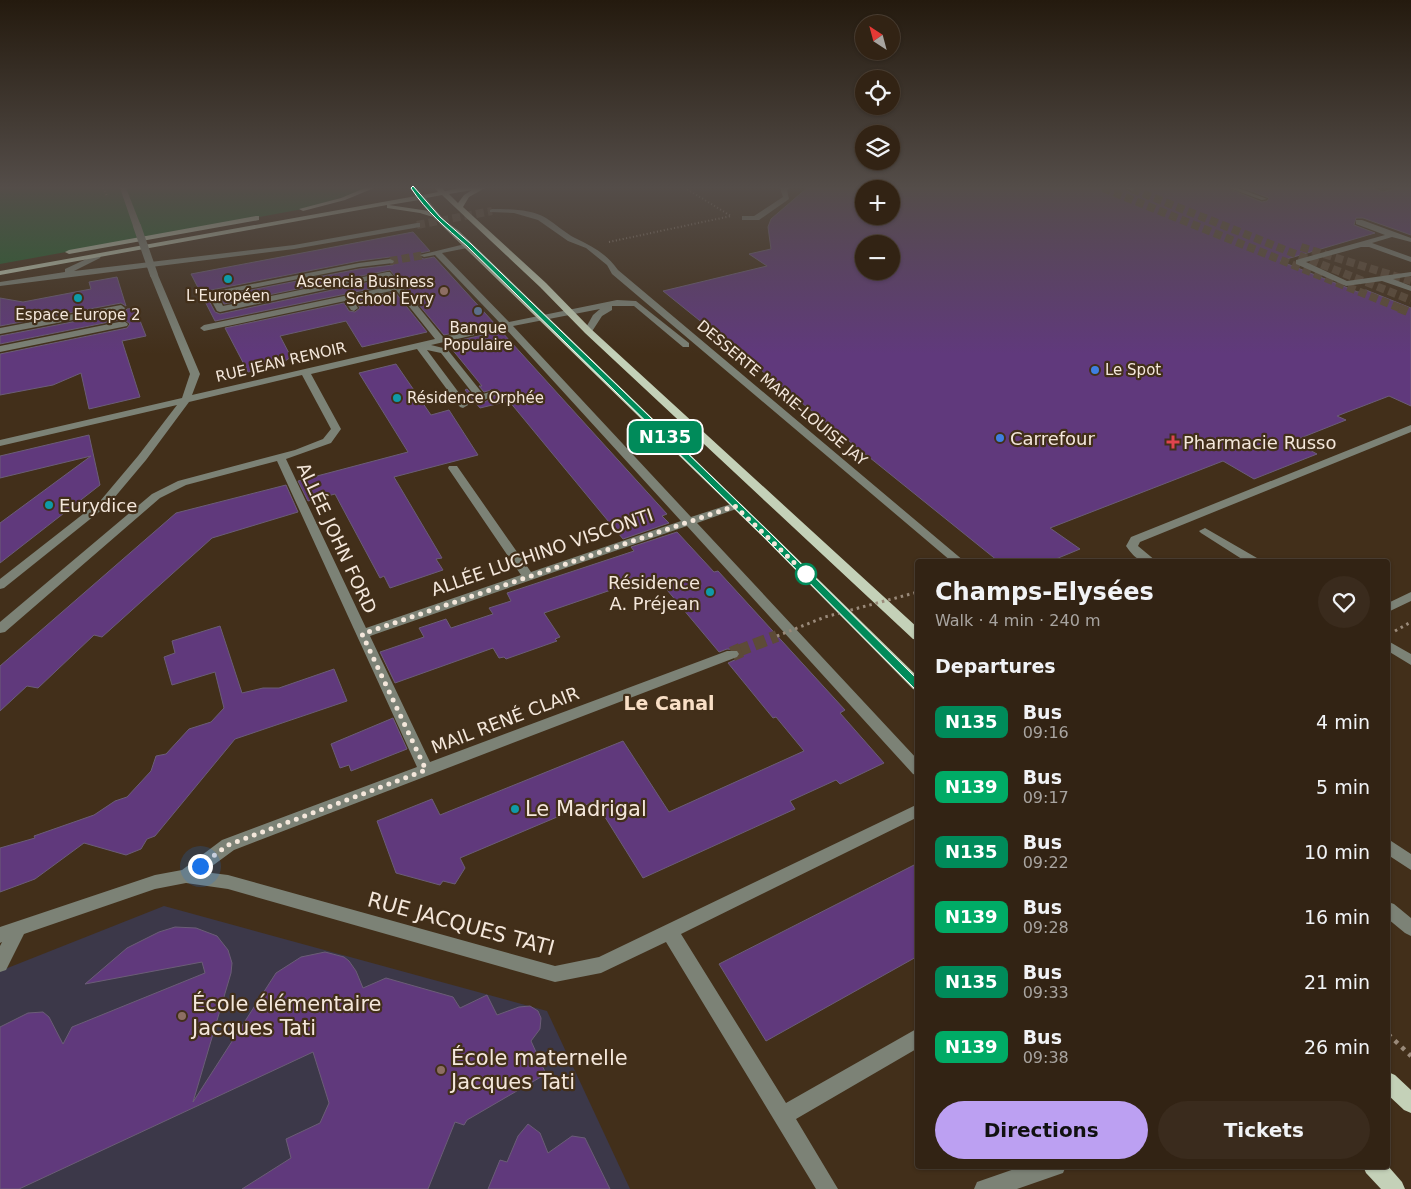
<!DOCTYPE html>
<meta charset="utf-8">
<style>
body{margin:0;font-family:"DejaVu Sans",sans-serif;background:#3a2b1d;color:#f1f3f6;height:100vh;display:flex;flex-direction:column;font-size:19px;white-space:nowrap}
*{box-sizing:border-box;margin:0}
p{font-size:16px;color:#a8a4a0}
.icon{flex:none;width:28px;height:28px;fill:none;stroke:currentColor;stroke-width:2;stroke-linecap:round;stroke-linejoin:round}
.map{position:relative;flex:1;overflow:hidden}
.drawer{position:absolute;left:915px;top:559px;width:475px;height:610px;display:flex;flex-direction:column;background:#322314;border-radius:5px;box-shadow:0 1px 4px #0004,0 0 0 1px #4d4034}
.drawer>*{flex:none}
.badge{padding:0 10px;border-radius:8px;font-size:18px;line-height:32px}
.needle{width:32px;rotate:324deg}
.fabs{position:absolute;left:855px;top:15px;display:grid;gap:10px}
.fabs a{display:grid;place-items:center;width:45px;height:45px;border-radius:50%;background:#322314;box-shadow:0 1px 4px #0004,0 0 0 1px #4d4034;font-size:25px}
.you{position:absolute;width:25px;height:25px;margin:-12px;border:4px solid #fff;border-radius:50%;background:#1a73e8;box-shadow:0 0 0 8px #1a73e833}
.map>.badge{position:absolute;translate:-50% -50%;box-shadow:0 0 0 2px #fff}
h2{padding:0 20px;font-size:19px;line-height:45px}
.round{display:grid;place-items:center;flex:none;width:52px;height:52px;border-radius:26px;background:#3a2b1d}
.summary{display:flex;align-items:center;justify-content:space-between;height:85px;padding:0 20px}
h1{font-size:24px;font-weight:800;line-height:38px}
.action{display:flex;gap:10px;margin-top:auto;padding:10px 20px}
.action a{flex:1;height:58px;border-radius:30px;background:#bca0f2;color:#111;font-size:20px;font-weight:800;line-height:58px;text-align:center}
.action a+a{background:#3a2b1d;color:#f1f3f6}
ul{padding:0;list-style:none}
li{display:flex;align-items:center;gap:15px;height:65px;padding:0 20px}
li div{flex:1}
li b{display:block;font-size:19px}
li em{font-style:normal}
li .badge{min-width:55px;font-weight:700;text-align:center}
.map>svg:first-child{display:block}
.education{fill:#3c3849}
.green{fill:#20622c}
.building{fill:#60397c;stroke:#6b5d77;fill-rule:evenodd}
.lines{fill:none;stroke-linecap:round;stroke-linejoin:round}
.minor-tunnel-far3{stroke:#5d4b37;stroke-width:8;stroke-dasharray:8 4;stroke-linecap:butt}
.minor-tunnel-far2{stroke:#5d4b37;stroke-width:9;stroke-dasharray:9 5;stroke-linecap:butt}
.minor-tunnel-far1{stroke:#5d4b37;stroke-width:12;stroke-dasharray:12 5.5;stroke-linecap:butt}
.minor-tunnel{stroke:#5d4b37;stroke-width:15;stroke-dasharray:15 8;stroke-linecap:butt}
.path-far2{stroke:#9a8a7a;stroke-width:2;stroke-dasharray:1 2.5;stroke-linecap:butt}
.path-far1{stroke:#9a8a7a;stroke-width:3;stroke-dasharray:2.5 4;stroke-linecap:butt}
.path{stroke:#9a8a7a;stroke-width:4.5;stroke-dasharray:4 5.5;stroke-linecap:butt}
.minor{fill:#7c8276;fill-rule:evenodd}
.major{fill:#c4d1b8;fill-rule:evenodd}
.path-bridge{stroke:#9a8a7a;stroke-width:3;stroke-dasharray:2.5 4;stroke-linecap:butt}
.minor-bridge{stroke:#7c8276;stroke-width:8}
.line{fill:#008b5a;stroke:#fff}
.walk{stroke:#f4e7db;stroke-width:5;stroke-dasharray:0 9}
.culture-dot{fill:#0f9aa8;stroke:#422f1a;stroke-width:2}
.education-dot{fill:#8d6e63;stroke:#422f1a;stroke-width:2}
.service-dot{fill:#5c6f8a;stroke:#422f1a;stroke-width:2}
.shop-dot{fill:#3f7fe0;stroke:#422f1a;stroke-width:2}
.health-dot{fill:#e0444e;stroke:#422f1a;stroke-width:2}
.stop-dot{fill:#fff;stroke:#008b5a;stroke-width:2.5}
.labels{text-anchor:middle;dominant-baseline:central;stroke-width:4.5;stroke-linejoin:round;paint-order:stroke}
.far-poi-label{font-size:15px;fill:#f4e7db;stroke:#422f1a}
.far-street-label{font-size:15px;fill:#f4e7db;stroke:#422f1a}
.poi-label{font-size:18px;fill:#f4e7db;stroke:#422f1a;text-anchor:start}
.street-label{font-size:18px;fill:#f4e7db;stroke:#422f1a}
.neighbourhood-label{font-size:19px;font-weight:bold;fill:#f9dfc6;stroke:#422f1a}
.near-poi-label{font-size:21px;fill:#f4e7db;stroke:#422f1a;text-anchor:start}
.near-street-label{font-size:21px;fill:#f4e7db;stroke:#422f1a}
</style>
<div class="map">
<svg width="1411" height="1189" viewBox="0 0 1411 1189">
<rect width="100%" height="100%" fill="#422f1a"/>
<path class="education" d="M164,906L547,1011L630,1189H0V971Z"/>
<path class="green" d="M0,188H371L365,191L303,209L0,264Z"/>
<path class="building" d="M807,188H1124L1131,193L1136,191L1137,188H1227L1262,202L1267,201L1269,198L1243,188H1372L1383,192L1397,188H1411V235L1363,218H1356L1354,225L1375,233L1280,261L1358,292L1366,290L1411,308V406L1389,396L1337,416L1346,420L1293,441L1317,454L1254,479L1223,461L1050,528L1080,549L1051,561H998L663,291L767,266L749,254L771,249L768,227L771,219ZM864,189H891V216H864ZM864,244H891V271H864Z
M413,232L430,251L420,253L419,257L424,259L434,257L495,324L444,335L390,270L224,304L220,296L359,269L393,265L396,260L390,257L359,261L211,290L206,295L215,312L220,314L384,279L389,285L215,321L191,274Z
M117,277L126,306L121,303L0,326V298L23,302L91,289L89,282Z
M395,292L427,332L362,347L346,321L280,336L291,357L278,366L248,372L225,328L344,303L349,311L355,312L360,308L355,300Z
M135,308L146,336L122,341L140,397L89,409L81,373L53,385L0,395V354L127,328L130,324L124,319L0,344V336L124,312L127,309Z
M501,331L667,514L662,516L669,523L623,539L509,401L480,408L465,390L467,389L478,402H485L497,394L491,390L484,392L479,386H482L447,343Z
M396,364L431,415L449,410L478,455L394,477L442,558L436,559L443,570L390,588L384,576L380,578L335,494L308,501L298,481L408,452L359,373Z
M89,435L100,485L0,563V523L91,456L0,478V456Z
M286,485L298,512L212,538L102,637L94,635L38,688L27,686L0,711V666L176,513Z
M677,532L714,572L718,571L845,710L840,713L884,763L840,784L836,780L790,801L795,809L643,878L595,801L460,858L465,868L455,884L443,881L440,885L396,873L377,821L432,799L440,815L623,741L669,812L804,751L776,717L773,718L728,663L739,658L741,655L739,650L727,649L719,652L657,578L645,581L643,579L544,613L560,637L555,639L557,641L506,659L504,657L499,658L493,648L395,683L380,652L424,637L419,628L446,619L451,628L493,614L489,608L511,601L507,593L634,551L631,547Z
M220,626L242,693L263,688H279L334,669L347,701L235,739L155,836L147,839L141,849L126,855L84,843L35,879L0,892V848L35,838L34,836L94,815L115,801L127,797L151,771L156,756L166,754L189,729L211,722L224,708L215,672L172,685L164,657L175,653L172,641Z
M393,718L407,749L351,771L349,765L340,768L331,744Z
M918,863V956L766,1041L719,964Z
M175,927L196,928L217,936L228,950L232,963L231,973L193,1102L276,973L301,957L325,952L344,957L349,961L356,971L363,988L386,978L453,997L460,1008L487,995L497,1015L519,1007L530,1006L538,1011L541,1018L540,1029L531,1041L546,1074L467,1120L464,1125L455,1122L428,1189H242L291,1158L286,1139L320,1123L329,1103L313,1052L19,1189H0V1027L28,1013L43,1012L49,1017L63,1044L72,1027L205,973L202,962L85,984L127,948L159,932Z
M528,1124L540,1133L548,1153L572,1136L585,1138L610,1189H488L500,1160L507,1162L518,1136Z"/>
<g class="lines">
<path class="minor-tunnel-far3" d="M1103,188L1402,309
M1132,189L1411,300
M417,225L492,211
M1301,247L1411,281
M390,261L424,255"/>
<path class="minor-tunnel-far2" d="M1399,308L1411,313"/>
<path class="minor-tunnel-far1" d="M738,651L777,636"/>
<path class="minor-tunnel" d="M732,654L741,650"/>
<path class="path-far2" d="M103,188L107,196
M609,242L731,216L685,188"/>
<path class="path-far1" d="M1395,631L1411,622"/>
<path class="path" d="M1388,1034L1411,1056"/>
<path class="minor" d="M120,188H126L141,226L140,228L133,226Z
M780,188H789L787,190L789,199L759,220H742V216H754L783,197Z
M1126,188H1135V189L1132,191Z
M1229,188H1238L1267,199L1262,200Z
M492,209C509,209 531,209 546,218C556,224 565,233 575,238C592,246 607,254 618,270L964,561H951L612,274L607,265L586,248L568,241L538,220L514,213L490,212V210Z
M1356,220H1362L1411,238V242L1392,237L1372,243L1411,257V262L1369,247H1361L1306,262L1347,281L1411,272V276L1393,279L1411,286V291L1382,281L1346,286L1296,264V260L1385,235L1356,224Z
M417,223H420V227L294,249L0,286V282L65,272V269L97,254L101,256L100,258L74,271L294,245Z
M469,243L473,245L472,247L442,253L509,322L617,300L636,301L689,343V347H683L634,306H612V310L602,316L591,333L588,334L584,331L593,315L600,309L513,326L691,517L731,504H739L741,506L739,508L697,523L918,760V776L913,774L687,526L370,636L430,762L727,651H737L739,654L737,657L234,850L204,872L228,875L555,966L599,957L918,804V817L681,934L786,1103L918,1028V1048L796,1119L838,1189H816L666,942L601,973L555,982L228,889L186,883L155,889L24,934L6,970L0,972V946L2,942L0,943V927L155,875L182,870L222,840L417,767L277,461L186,485L160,498L5,632L0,633V622L152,494L178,481L295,450L323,439L331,429L302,375L189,402L146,460L109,504L4,588L0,589V579L101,500L138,456L177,405L0,446V440L182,398L190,374L150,275L151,273L158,275L200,374L192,395L435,339L396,290L352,299L358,308L354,311L351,310L345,301L204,331L200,328L204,325L392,286L385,277L220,312L217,311L208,294L212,292L359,263L390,259L394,261L393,263L359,267L217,295L223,306L387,272H390L443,337L501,324L435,255L424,257L420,255ZM505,328L681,521L531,572L457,466H449L448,468L521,575L366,628L286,459L331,443L341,429L311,374L417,349L460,407L463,408L468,405L427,350L441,353L478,400H484L495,395L490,392L483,394L447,349L431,345Z
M121,305L125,308L124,310L0,334V328Z
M124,321L128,324L127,326L0,352V346Z
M1411,425V432L1140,542L1138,546L1156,561C1139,561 1136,560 1126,546L1131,537Z
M1205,528L1257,558L1259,561H1245L1201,533L1199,531Z
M1411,592V601L1388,612V603Z
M1388,641L1411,654V665L1388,651Z
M1388,839L1411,854V870L1388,855Z
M1388,902L1394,904L1411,918V936L1405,933L1388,919Z
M1023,1166H1066L1063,1173L1017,1189H974L977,1182Z"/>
<path class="major" d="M365,188H374L345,200L303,211L299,209L341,198Z
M410,188H417L423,195L438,192L435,188H442L445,191L461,188H485L469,197L463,207L546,283L591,329L918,628V640L913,639L585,333L540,287L442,195L426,198L445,221L458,230L771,533L918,677V691L913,689L763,537L433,217L420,213L387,208V205L0,275V271L416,196ZM472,190L464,195L458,203L449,194ZM419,200L429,211L389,205Z
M256,216H259V220L69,254L65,252L69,250Z
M1388,1072L1395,1075L1411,1090V1113L1404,1110L1388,1095Z
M1363,1166H1388L1402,1182L1405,1189H1381L1366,1173Z"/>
<path class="path-bridge" d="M777,636L825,617L918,592"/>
<path class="minor-bridge" d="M137,226L154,275"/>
</g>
<linearGradient id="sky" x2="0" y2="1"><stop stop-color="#241a0e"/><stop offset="0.53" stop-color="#544d49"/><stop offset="1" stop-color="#544d49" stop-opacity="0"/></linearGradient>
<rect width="1411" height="354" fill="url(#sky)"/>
<path class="line" d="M413,186L440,217L471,244L770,533L921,683L923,686L921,688H914L764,537L467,246C446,228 426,211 411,188Z"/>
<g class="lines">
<path class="walk" d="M200,866L228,845L426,770L362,634L735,506L808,576L806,574"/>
</g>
<g class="culture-dot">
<circle cx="228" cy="279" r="5"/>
<circle cx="78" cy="298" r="5"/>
<circle cx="397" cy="398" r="5"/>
<circle cx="49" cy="505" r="5"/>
<circle cx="710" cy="592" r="5"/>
<circle cx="515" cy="809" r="5"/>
</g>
<g class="education-dot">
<circle cx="444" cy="291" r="5"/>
<circle cx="182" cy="1016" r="5"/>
<circle cx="441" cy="1070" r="5"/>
</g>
<circle class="service-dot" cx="478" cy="311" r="5"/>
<g class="shop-dot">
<circle cx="1095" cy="370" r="5"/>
<circle cx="1000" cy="438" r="5"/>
</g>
<path class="health-dot" d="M1170.5 434.5h5v5h5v5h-5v5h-5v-5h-5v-5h5z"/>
<circle class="stop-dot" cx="806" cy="574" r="10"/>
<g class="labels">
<g class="far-poi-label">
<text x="434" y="282" text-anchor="end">Ascencia Business<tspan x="434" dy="17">School Evry</tspan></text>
<text x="228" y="296">L'Européen</text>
<text x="78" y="315">Espace Europe 2</text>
<text x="478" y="328">Banque<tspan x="478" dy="17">Populaire</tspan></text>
<text x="1105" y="370" text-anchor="start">Le Spot</text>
<text x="407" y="398" text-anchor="start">Résidence Orphée</text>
</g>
<g class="far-street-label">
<text transform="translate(281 362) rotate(-13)">RUE JEAN RENOIR</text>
<text transform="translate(782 393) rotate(40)">DESSERTE MARIE-LOUISE JAY</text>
</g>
<g class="poi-label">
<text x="1010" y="438">Carrefour</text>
<text x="1183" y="442">Pharmacie Russo</text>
<text x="59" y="505">Eurydice</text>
<text x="700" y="582" text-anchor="end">Résidence<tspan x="700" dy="21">A. Préjean</tspan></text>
</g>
<g class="street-label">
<text transform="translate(337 538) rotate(65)">ALLÉE JOHN FORD</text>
<text transform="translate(542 552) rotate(-19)">ALLÉE LUCHINO VISCONTI</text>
<text transform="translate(505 720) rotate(-21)">MAIL RENÉ CLAIR</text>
</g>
<g class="neighbourhood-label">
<text x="669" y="703">Le Canal</text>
</g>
<g class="near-poi-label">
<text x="525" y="809">Le Madrigal</text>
<text x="192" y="1004">École élémentaire<tspan x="192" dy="24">Jacques Tati</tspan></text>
<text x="451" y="1058">École maternelle<tspan x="451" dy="24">Jacques Tati</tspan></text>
</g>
<g class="near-street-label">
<text transform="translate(461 924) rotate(15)">RUE JACQUES TATI</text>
</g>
</g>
</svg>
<div class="fabs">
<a><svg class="needle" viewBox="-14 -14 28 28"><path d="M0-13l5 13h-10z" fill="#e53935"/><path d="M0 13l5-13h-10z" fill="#a8a4a0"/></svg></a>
<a><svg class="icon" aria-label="locate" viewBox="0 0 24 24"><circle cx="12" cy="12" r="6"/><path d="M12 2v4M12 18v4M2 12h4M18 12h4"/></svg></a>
<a><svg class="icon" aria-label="layers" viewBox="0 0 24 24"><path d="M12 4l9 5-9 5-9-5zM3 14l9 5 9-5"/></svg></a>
<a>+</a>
<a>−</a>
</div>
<div class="you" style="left:200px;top:866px"></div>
<b class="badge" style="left:665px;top:437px;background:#008b5a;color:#fff">N135</b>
<section class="drawer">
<div class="summary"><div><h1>Champs-Elysées</h1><p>Walk · 4 min · 240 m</p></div><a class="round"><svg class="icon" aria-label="heart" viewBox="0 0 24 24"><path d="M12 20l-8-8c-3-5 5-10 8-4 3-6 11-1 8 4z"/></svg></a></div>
<h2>Departures</h2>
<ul>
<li><span class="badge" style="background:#008b5a;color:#fff">N135</span><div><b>Bus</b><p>09:16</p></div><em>4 min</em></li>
<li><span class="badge" style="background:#00ab66;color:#fff">N139</span><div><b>Bus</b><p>09:17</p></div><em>5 min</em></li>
<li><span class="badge" style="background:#008b5a;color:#fff">N135</span><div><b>Bus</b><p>09:22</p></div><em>10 min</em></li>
<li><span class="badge" style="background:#00ab66;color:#fff">N139</span><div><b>Bus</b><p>09:28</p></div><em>16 min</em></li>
<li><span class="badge" style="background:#008b5a;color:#fff">N135</span><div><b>Bus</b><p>09:33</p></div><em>21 min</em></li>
<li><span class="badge" style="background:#00ab66;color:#fff">N139</span><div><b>Bus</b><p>09:38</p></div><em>26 min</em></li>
</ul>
<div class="action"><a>Directions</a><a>Tickets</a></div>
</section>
</div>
